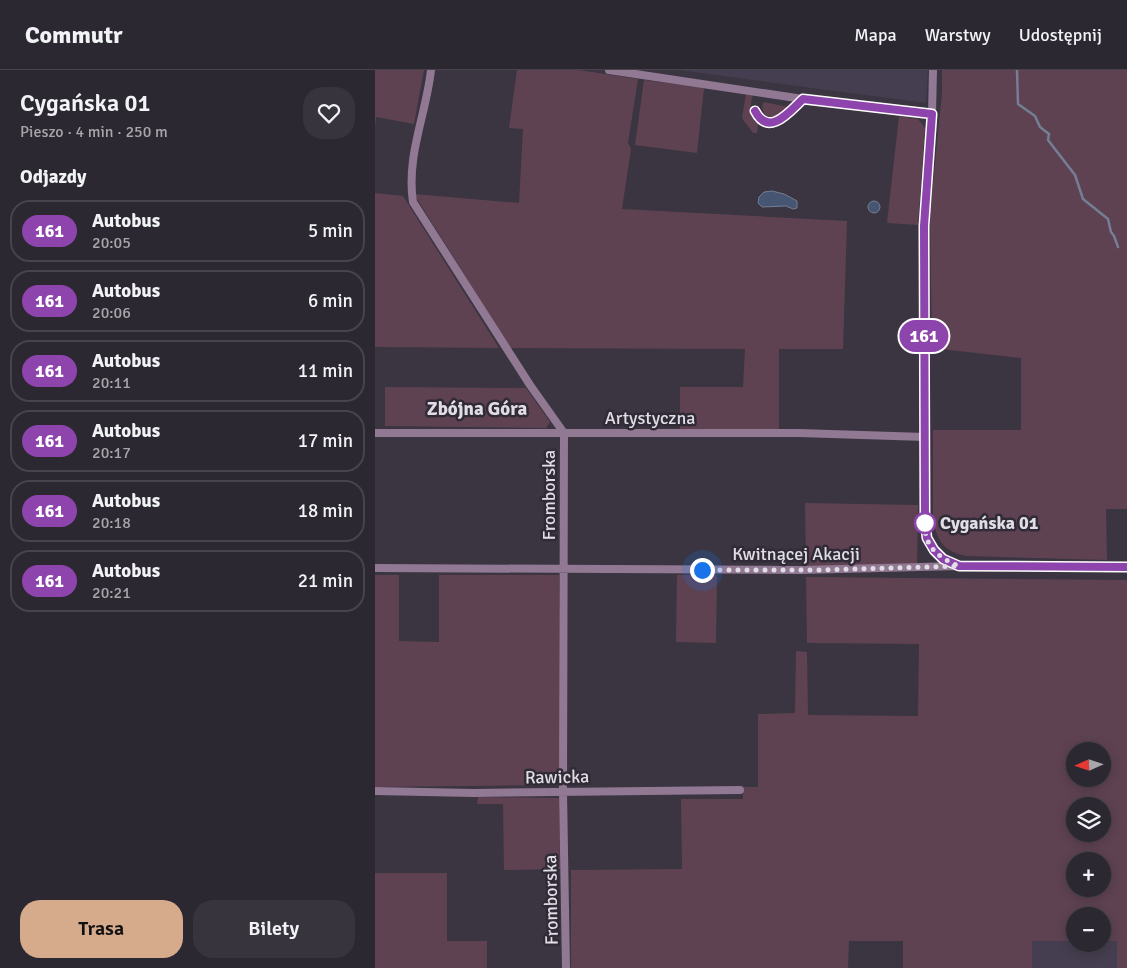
<!DOCTYPE html>
<html lang="pl">
<meta charset="utf-8">
<style>
body{margin:0;font-family:Signika,sans-serif;background:#38343d;color:#f1f3f6;height:100vh;display:flex;flex-direction:column;font-size:19px;white-space:nowrap}
*{box-sizing:border-box;margin:0}
p{font-size:16px;color:#a6a6ab}
.icon{flex:none;width:28px;height:28px;fill:none;stroke:currentColor;stroke-width:2;stroke-linecap:round;stroke-linejoin:round}
.map{position:relative;flex:1;overflow:hidden}
.details{display:flex;flex-direction:column;background:#2c2831;width:375px}
.details>*{flex:none}
.badge{padding:0 10px;border-radius:16px;font-size:18px;line-height:32px}
.needle{width:32px;rotate:267deg}
.tools{position:absolute;left:691px;top:672px;display:grid;gap:10px}
.tools a{display:grid;place-items:center;width:45px;height:45px;border-radius:50%;background:#2c2831;box-shadow:0 2px 12px #0003,0 0 0 1px #48444d;font-size:25px}
.you{position:absolute;width:25px;height:25px;margin:-12px;border:4px solid #fff;border-radius:50%;background:#1a73e8;box-shadow:0 0 0 8px #1a73e833}
.map>.badge{position:absolute;translate:-50% -50%;box-shadow:0 0 0 2px #fff}
h2{padding:0 20px;font-size:19px;line-height:45px}
.round{display:grid;place-items:center;flex:none;width:52px;height:52px;border-radius:20px;background:#38343d}
.headline{display:flex;align-items:center;justify-content:space-between;height:85px;padding:0 20px}
h1{font-size:24px;font-weight:600;line-height:38px}
.button{display:flex;gap:10px;margin-top:auto;padding:10px 20px}
.button a{flex:1;height:58px;border-radius:20px;background:#d6ab8b;color:#111;font-size:20px;font-weight:600;line-height:58px;text-align:center}
.button a+a{background:#38343d;color:#f1f3f6}
ul{padding:0;list-style:none}
li{display:flex;align-items:center;gap:15px;height:62px;margin:0 10px 8px;padding:0 10px;border:2px solid #48444d;border-radius:20px}
li div{flex:1}
li b{display:block;font-size:19px}
li em{font-style:normal}
li .badge{min-width:55px;font-weight:700;text-align:center}
header{display:flex;align-items:center;gap:30px;box-sizing:border-box;height:70px;padding:0 25px;background:#2c2831;border-bottom:1px solid #48444d}
header strong{font-size:24px}
nav{display:flex;gap:28px;margin-inline-start:auto;font-size:18px}
main{display:flex;flex:1;min-height:0}
.map>svg:first-child{display:block}
.built{fill:#453e50}
.green{fill:#5e4252;fill-rule:evenodd}
.water{fill:#455572;stroke:#747e94}
.lines{fill:none;stroke-linecap:round;stroke-linejoin:round}
.stream{stroke:#747e94;stroke-width:2.5}
.minor{stroke:#917893;stroke-width:8}
.line-casing{stroke:#fff;stroke-width:11}
.line{stroke:#8e44ad;stroke-width:8}
.walk{stroke:#e0dde5;stroke-width:5;stroke-dasharray:0 9}
.stop-dot{fill:#fff;stroke:#8e44ad;stroke-width:2.5}
.labels{text-anchor:middle;dominant-baseline:central;stroke-width:5;stroke-linejoin:round;paint-order:stroke}
.street-label{font-size:18px;fill:#e0dde5;stroke:#302b37}
.stop-label{font-size:18px;font-weight:bold;fill:#e0dde5;stroke:#302b37;text-anchor:start}
.neighbourhood-label{font-size:19px;font-weight:bold;fill:#e0dde5;stroke:#302b37}
</style>
<header>
<strong>Commutr</strong>
<nav><a>Mapa</a><a>Warstwy</a><a>Udostępnij</a></nav>
</header>
<main>
<section class="details">
<div class="headline"><div><h1>Cygańska 01</h1><p>Pieszo · 4 min · 250 m</p></div><a class="round"><svg class="icon" aria-label="heart" viewBox="0 0 24 24"><path d="M12 20l-8-8c-3-5 5-10 8-4 3-6 11-1 8 4z"/></svg></a></div>
<h2>Odjazdy</h2>
<ul>
<li><span class="badge" style="background:#8e44ad;color:#fff">161</span><div><b>Autobus</b><p>20:05</p></div><em>5 min</em></li>
<li><span class="badge" style="background:#8e44ad;color:#fff">161</span><div><b>Autobus</b><p>20:06</p></div><em>6 min</em></li>
<li><span class="badge" style="background:#8e44ad;color:#fff">161</span><div><b>Autobus</b><p>20:11</p></div><em>11 min</em></li>
<li><span class="badge" style="background:#8e44ad;color:#fff">161</span><div><b>Autobus</b><p>20:17</p></div><em>17 min</em></li>
<li><span class="badge" style="background:#8e44ad;color:#fff">161</span><div><b>Autobus</b><p>20:18</p></div><em>18 min</em></li>
<li><span class="badge" style="background:#8e44ad;color:#fff">161</span><div><b>Autobus</b><p>20:21</p></div><em>21 min</em></li>
</ul>
<div class="button"><a>Trasa</a><a>Bilety</a></div>
</section>
<div class="map">
<svg width="752" height="898" viewBox="0 0 752 898">
<rect width="100%" height="100%" fill="#3a3541"/>
<path class="built" d="M305,0H553L551,33L430,17Z
M657,871H700V874H728V871H742V898H657Z"/>
<path class="green" d="M0,0H49L39,54L1,47L0,58Z
M142,0H204L263,9L253,73L256,79L247,139L472,151L468,279H404V359H305V317H368L370,279L135,278L39,124L144,133L148,59L134,58Z
M567,0H752V439H731L732,490L592,486C569,482 563,472 558,451V360H646V288L557,278L555,144L567,23Z
M269,10L329,18L322,83L260,75Z
M371,24L378,25C375,36 373,46 383,54L382,63H378L367,48Z
M389,32L413,37L402,46L396,48C389,46 385,38 389,32Z
M524,46L543,49L550,58L543,155L512,153Z
M0,123L28,126L124,278L0,277Z
M10,317L151,318L175,352L171,358L10,356Z
M430,433L543,435L542,496H431Z
M0,505H24V571L64,572V505H184L185,715L0,717Z
M302,505H342L341,573L301,572Z
M431,507L752,510V898H742V871H728V846H700V871H657V898H528V871H474L473,898H196V800L307,799L306,729H368V717H383V644L420,643L421,581L432,582L433,645L543,646L544,574L432,573ZM700,681H728V709H700ZM700,736H728V764H700ZM700,791H728V819H700Z
M103,727L184,728L185,799L129,800L128,734H102Z
M0,803H72V871H112V898H0Z"/>
<path class="water" d="M397,121L409,124L422,131V138L418,139L411,136L387,137L383,133L384,127L389,122Z
M493 137a6 6 0 1 1 12 0a6 6 0 1 1-12 0Z"/>
<g class="lines">
<path class="stream" d="M642,0L643,34L660,46L665,57L674,64L673,70L700,105L708,129L733,149L736,162L739,166L743,177"/>
<path class="minor" d="M56,0C51,45 31,86 38,132L155,315L189,363L188,722L191,898
M234,0L428,29L557,44
M558,0L557,44L549,155L550,452C553,476 559,486 582,495
M0,363H424L550,367
M0,498L426,500L584,496L752,497
M0,721L98,723L365,720"/>
</g>
<g class="lines">
<g class="line-casing">
<path id="line" d="M380,41C394,68 415,41 428,29L557,44L549,156L550,452L552,468L559,480L568,489L584,496L752,497"/>
</g>
<use href="#line" class="line"/>
<path class="walk" d="M327,500H446L584,496C562,487 549,476 550,453"/>
</g>
<circle class="stop-dot" cx="550" cy="453" r="10"/>
<g class="labels">
<g class="street-label">
<text x="275" y="348">Artystyczna</text>
<text transform="translate(174 425) rotate(-90)">Fromborska</text>
<text x="421" y="484">Kwitnącej Akacji</text>
<text transform="translate(182 707) rotate(-1)">Rawicka</text>
<text transform="translate(176 830) rotate(-91)">Fromborska</text>
</g>
<g class="stop-label">
<text x="565" y="453">Cygańska 01</text>
</g>
<g class="neighbourhood-label">
<text x="102" y="339">Zbójna Góra</text>
</g>
</g>
</svg>
<div class="tools">
<a><svg class="needle" viewBox="-14 -14 28 28"><path d="M0-13l5 13h-10z" fill="#e53935"/><path d="M0 13l5-13h-10z" fill="#a6a6ab"/></svg></a>
<a><svg class="icon" aria-label="layers" viewBox="0 0 24 24"><path d="M12 4l9 5-9 5-9-5zM3 14l9 5 9-5"/></svg></a>
<a>+</a>
<a>−</a>
</div>
<div class="you" style="left:327px;top:500px"></div>
<b class="badge" style="left:549px;top:266px;background:#8e44ad;color:#fff">161</b>
</div>
</main>
